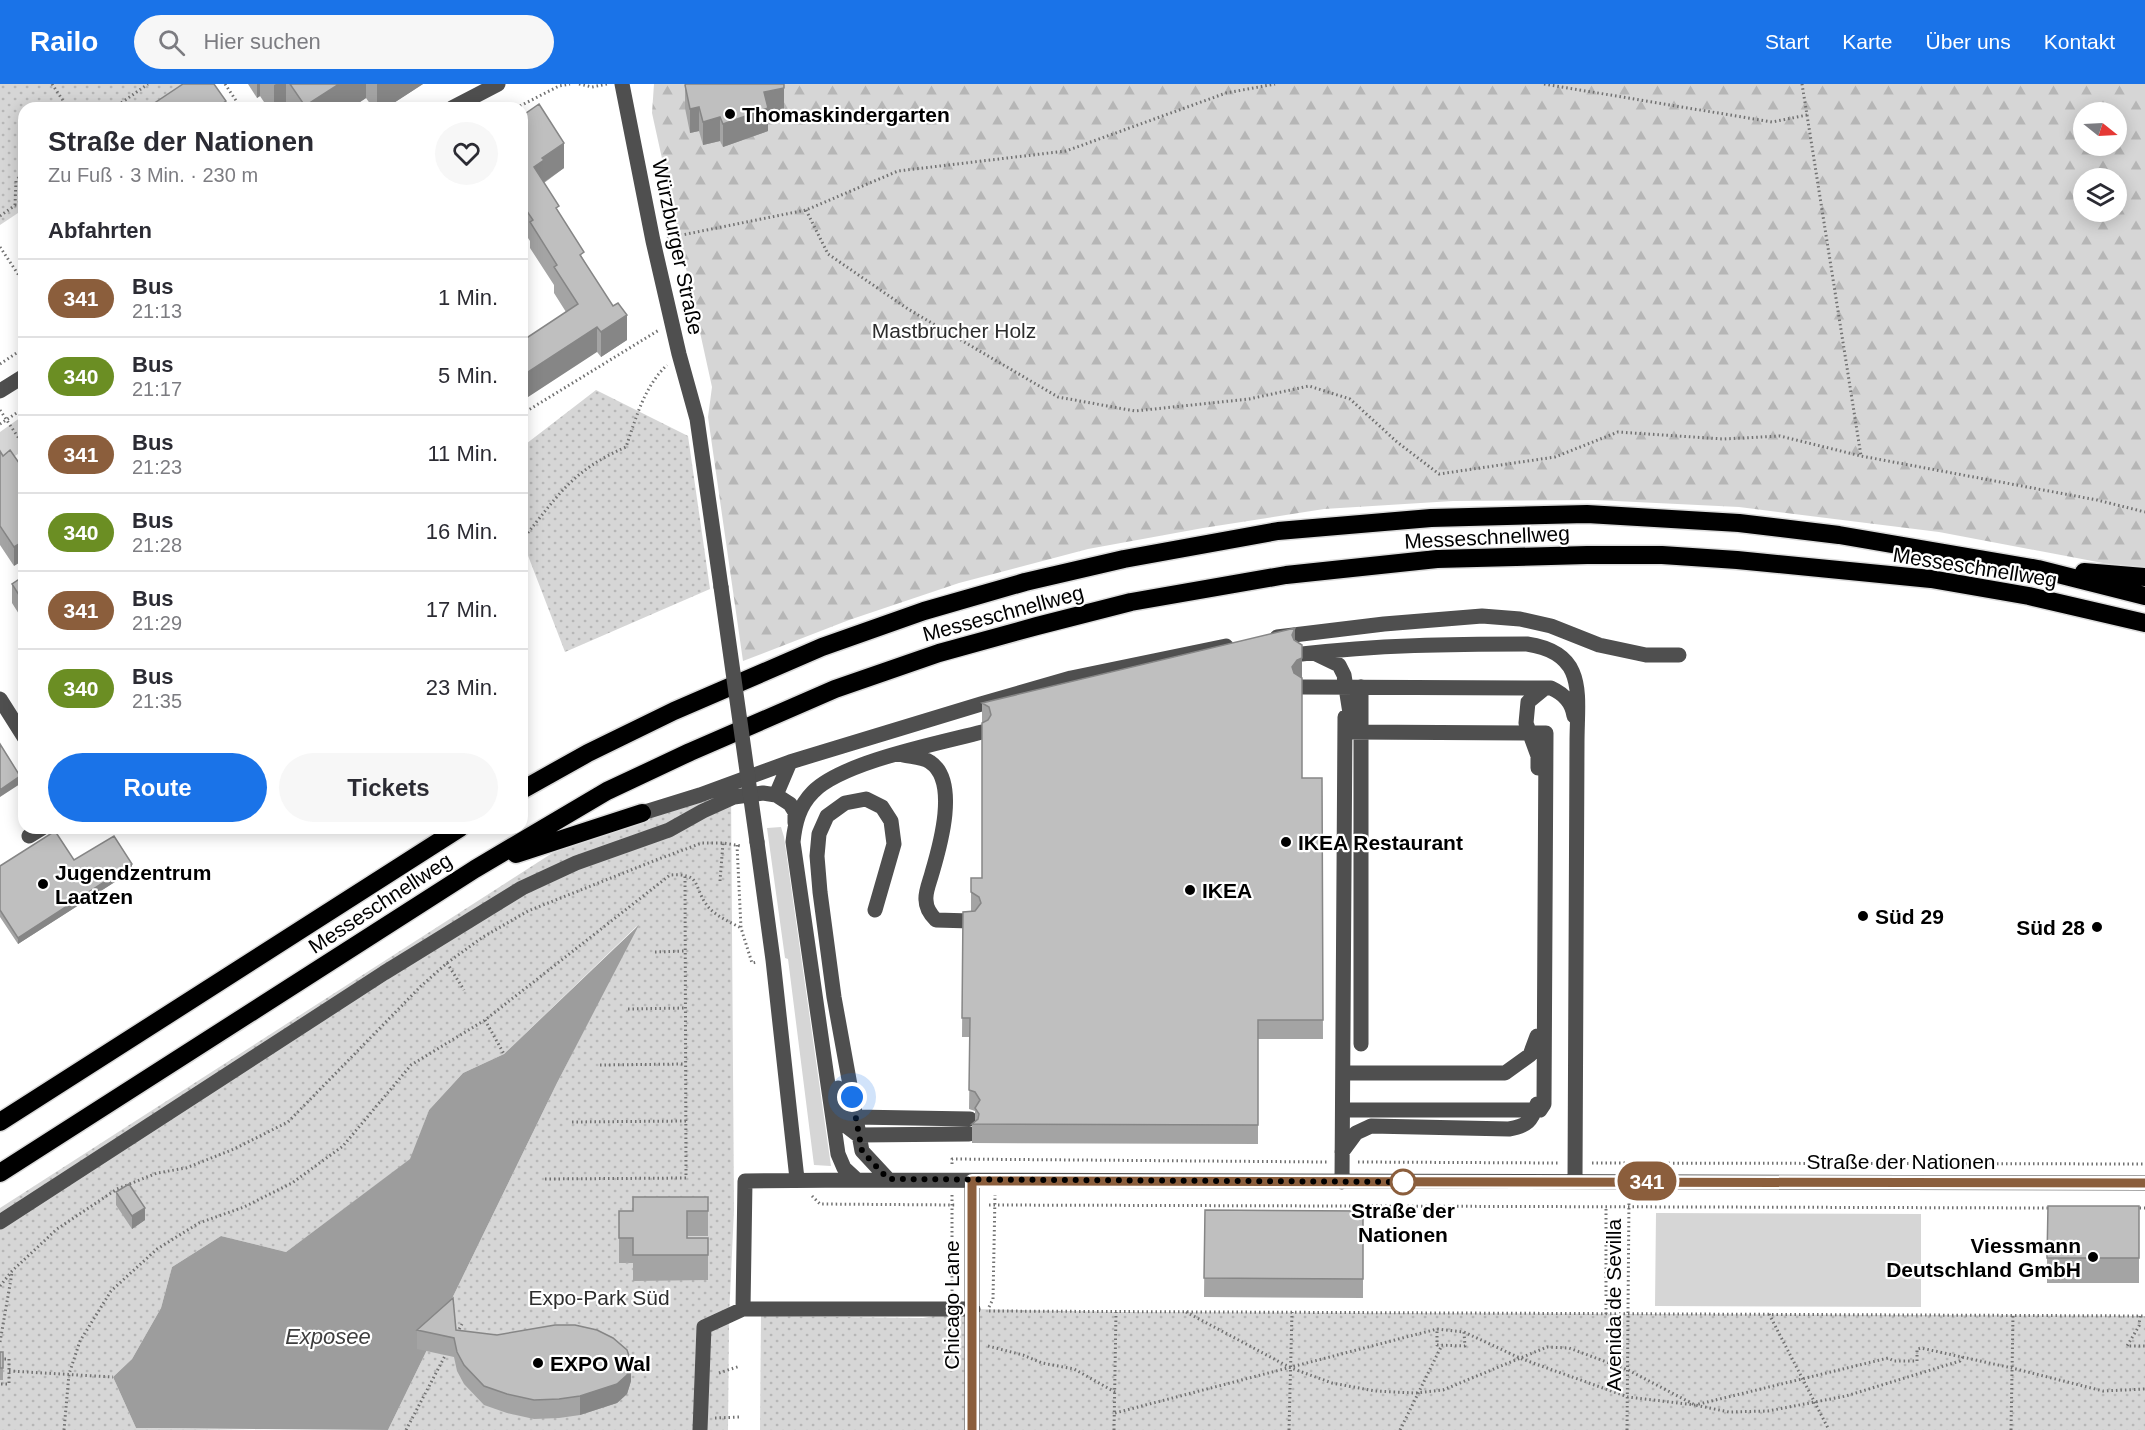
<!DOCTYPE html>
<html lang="de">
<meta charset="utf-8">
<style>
body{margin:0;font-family:Helvetica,sans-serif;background:#f7f7f7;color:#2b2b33;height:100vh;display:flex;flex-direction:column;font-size:22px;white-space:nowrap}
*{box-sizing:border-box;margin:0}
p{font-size:20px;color:#7c7c81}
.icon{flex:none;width:33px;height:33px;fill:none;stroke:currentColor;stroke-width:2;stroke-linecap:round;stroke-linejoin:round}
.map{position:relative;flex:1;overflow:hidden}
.details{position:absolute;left:18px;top:18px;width:510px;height:732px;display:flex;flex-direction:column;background:#fff;border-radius:18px;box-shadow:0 3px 15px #0003}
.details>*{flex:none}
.badge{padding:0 12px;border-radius:20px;font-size:21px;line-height:39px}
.needle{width:39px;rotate:108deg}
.tools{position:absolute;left:2073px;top:18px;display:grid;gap:12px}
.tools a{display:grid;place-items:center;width:54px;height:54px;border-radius:50%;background:#fff;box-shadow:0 3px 15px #0003;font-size:30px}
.you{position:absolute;width:30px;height:30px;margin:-15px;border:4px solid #fff;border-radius:50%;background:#1a73e8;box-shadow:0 0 0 9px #1a73e833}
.map>.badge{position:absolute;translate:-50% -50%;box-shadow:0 0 0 3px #fff}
h2{padding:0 30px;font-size:22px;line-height:54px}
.round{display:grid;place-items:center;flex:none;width:63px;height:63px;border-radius:32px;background:#f7f7f7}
.summary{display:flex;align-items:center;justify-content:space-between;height:102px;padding:0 30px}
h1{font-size:28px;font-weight:700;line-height:45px}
.primary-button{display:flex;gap:12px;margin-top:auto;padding:12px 30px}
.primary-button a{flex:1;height:69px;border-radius:36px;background:#1a73e8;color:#fff;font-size:24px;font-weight:700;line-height:69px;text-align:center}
.primary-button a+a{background:#f7f7f7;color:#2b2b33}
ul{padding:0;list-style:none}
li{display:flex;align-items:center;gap:18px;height:78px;padding:0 30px;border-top:2px solid #e1e1e2}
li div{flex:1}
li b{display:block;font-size:22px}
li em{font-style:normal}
li .badge{min-width:66px;font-weight:700;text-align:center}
header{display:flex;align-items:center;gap:36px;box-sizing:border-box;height:84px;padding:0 30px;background:#1a73e8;color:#fff}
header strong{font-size:28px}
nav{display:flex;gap:33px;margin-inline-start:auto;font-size:21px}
.search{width:420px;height:54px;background:#f7f7f7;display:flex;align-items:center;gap:15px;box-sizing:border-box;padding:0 21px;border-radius:33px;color:#7c7c81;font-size:22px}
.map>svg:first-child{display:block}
.grass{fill:#d6d6d6}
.forest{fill:url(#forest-firs);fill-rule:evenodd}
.park{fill:url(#park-dots)}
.water{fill:#9d9d9d}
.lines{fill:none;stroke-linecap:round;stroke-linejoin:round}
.highway-casing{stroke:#dbdbdb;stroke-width:21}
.path{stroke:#717171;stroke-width:3;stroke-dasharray:1.5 3;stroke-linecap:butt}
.minor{stroke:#4f4f4f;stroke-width:15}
.highway{stroke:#000;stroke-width:18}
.minor-bridge{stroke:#4f4f4f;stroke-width:15}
.wall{fill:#a4a4a4}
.shaded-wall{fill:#868686}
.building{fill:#bfbfbf;stroke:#868686;stroke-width:1.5}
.line-casing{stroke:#fff;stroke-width:14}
.line{stroke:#8b5e3c;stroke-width:9}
.walk{stroke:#000;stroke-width:6;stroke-dasharray:0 10.8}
.poi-dot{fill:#000;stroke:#fff;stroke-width:2}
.stop-dot{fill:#fff;stroke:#8b5e3c;stroke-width:3}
.labels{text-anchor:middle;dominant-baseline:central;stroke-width:4.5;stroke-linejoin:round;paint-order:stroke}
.poi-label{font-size:21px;font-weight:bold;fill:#000;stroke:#fff;text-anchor:start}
.street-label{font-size:21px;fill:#000;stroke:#fff}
.park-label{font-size:21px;fill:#2d2d2d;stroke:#fff}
.stop-label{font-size:21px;font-weight:bold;fill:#000;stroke:#fff}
.water-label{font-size:22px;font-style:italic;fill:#3e3e3e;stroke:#fff}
</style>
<header>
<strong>Railo</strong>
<div class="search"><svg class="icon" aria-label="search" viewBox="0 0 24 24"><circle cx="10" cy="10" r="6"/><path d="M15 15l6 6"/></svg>Hier suchen</div>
<nav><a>Start</a><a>Karte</a><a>Über uns</a><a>Kontakt</a></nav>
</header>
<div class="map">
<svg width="2145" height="1346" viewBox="0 0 2145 1346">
<defs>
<pattern id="forest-firs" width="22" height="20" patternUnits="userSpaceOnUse" patternTransform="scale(1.5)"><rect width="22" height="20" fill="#d6d6d6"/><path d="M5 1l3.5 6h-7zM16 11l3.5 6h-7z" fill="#b6b6b6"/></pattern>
<pattern id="park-dots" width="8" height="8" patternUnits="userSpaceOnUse" patternTransform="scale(1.5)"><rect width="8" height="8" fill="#d6d6d6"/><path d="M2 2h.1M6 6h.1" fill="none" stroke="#b6b6b6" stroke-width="1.8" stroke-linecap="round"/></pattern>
</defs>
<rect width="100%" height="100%" fill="#fff"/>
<path class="grass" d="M24,331V375L18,370L0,382V348Z
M781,743L784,753L831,1082L814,1081L788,875L785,874L767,744Z
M1656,1129L1921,1130V1223L1655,1222Z"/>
<path class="forest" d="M654,0H2145V487L1939,448L1739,423L1595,416L1453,417L1324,425L1203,444L1088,465L959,499L849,536L743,577L708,333L712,303L652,29ZM2084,28H2116V62H2084ZM2084,94H2116V128H2084Z"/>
<path class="park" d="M0,0H191L155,24H24V125L0,141Z
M596,306L688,352L710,505L565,568L522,456V363Z
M731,707L734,1126L729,1233L728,1346H388L557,999L637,842L504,970L463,989L429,1026L411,1075L286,1168L221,1152L172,1183L161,1224L132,1275L113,1293L136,1344L264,1346H0V1124L571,757Z
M973,1225L1116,1228L2145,1232V1346H760L761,1232L923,1234Z"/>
<path class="water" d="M639,841L557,999L388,1346L136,1344L113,1293L132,1275L161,1224L172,1183L221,1152L286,1168L410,1075L429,1026L463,989L504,970Z"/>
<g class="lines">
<g class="highway-casing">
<path id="highway" d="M2084,488L2145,493
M522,706L588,669L674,627L822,563L924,527L1025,498L1124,475L1278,447L1431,434L1587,430L1739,439L1839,451L2038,485L2145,512
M516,770L642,729
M0,1038L460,744
M0,1089L475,785L607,707L690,668L835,605L939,569L1037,542L1131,518L1286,491L1437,475L1587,471H1662L1737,476L1931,495L2029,512L2145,539"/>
</g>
<path class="path" d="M52,0L68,24
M225,0L241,24
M579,0L592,3L607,0
M1544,0L1772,38L1807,31L1802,0
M114,24L148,0
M516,24L559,2L570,0
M1807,31L1861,372
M15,121L16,97L24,87
M806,126L828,170L908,225L1058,313L1135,327L1249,315L1309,302L1350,315L1397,358L1439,390L1555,373L1618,348L1723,355L1780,352L1861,372L2097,416L2145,428
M0,132L24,115
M667,154L806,126L898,87L1066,67L1226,9L1275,0
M0,163L24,199
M0,280L24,264
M0,326L24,362
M522,330L659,246
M0,340L24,324
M522,456C558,412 571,387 626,363C636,334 644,303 667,281
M737,761L741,844L752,879L757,878
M720,797L723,759
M655,868L684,867
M447,879L464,906
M628,925L685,924
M485,936L504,970
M600,981L685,980
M572,1038L686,1037
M1358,1078L1558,1079
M1592,1079L2145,1080
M952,1080V1075L1327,1078
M545,1095L686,1094L685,790
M952,1111V1209
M812,1112L820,1120L955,1121
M989,1121L2050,1124
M2135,1124H2145
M0,1202L12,1187L57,1145L117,1105L157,1089L186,1084L234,1065L288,1038L421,902L447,879L483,853L528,827L656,776L702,759H723L742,762
M989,1223L993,1215L995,1111
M989,1227L2145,1232
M1186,1228L1291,1284L1332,1299L1375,1307L1415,1309L1443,1306L1547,1263L1569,1264L1628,1286L1695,1321L1729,1328L1768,1327L1846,1312L1960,1277L1963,1273
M1606,1230V1122
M1769,1230L1829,1346
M2140,1232L2139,1242L2127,1262H2145
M1464,1248L1522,1275L1628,1313L1695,1321L1888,1274L1894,1277H1917V1265L1921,1264L2012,1284L2103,1307L2145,1305
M457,1249L462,1240
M0,1258L12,1189
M988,1262L1023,1271L1042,1279L1074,1285L1115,1308
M0,1275H9V1300H0
M9,1287L113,1293
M719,1289L740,1282
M1115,1329L1437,1245L1464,1248L1465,1262L1437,1261V1245
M715,1334L740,1333
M64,1346L69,1290L80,1257L111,1207L157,1165L199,1139L244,1123L292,1099L343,1062L411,981L485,936L670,791C701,789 693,801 706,820C713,831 730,838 741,844
M406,1346L447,1268
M1114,1346L1116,1228
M1289,1346L1292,1228
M1400,1346L1442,1261
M1627,1346L1629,1114
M2011,1346L2013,1231"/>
<path class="minor" d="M622,0L653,157L679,270L697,335L721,503
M452,24L498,0
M0,307L24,292
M1277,553L1384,540L1482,532L1520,535L1551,542L1599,561L1646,571H1679
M1314,569L1339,581L1344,591L1353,648L1546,649L1544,1020L1540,1026H1343
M1302,570C1377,561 1451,560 1527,560C1588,569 1577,611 1577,659L1575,1097
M1302,603L1551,604C1564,610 1572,618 1574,632
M0,615L24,653
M982,648C940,659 842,678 813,708C799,722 795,739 793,758L838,1070L844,1084L857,1096L2145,1099
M903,671C912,673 923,673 930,678C959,697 940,762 932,789C930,797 925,808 926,816C926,824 930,830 936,836L971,837
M1538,684V672L1526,639L1528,618L1545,604
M776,711L790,678
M642,729L700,711L790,678L981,620L1071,594L1226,562
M29,752L42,744
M757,758L773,876L797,1095
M875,826L894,760L891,737L882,723L866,715L845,719L827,732L819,750L817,772L820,808L834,913L862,1067L888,1095
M1361,960V603
M1344,989H1505L1530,971L1537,952
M838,1004L842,1023L855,1033L970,1035
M842,1023L845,1041L858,1051L969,1050
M1342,1068L1356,1049L1371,1042L1509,1045C1527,1042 1532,1037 1537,1020
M972,1097V1346
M1342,1098L1345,633
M0,1138L384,889L522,804L576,779L669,746L703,727L734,713L763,709L776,711L790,720L795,728V739
M743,1225L745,1097L857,1096
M700,1346L704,1243L743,1225H973"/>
<use href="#highway" class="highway"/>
<path class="minor-bridge" d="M721,503L757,758"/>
</g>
<path class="wall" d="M248,0H423L386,24H373L366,14L351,24H268L260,12L257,14Z
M685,1L784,27L768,31V47L723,63L720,57L703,61L699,47L690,49L685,24Z
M522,32L564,84L544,99L559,130L627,256L601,273L566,228L554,209V201L530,164V157L522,145Z
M24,127V166L19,159V130Z
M0,367L3,372L23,386L14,482L0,461Z
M24,492V538L12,519V500Z
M1295,557L1302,561V694H1322L1323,955H1258V1060L972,1059V1040L975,1037V1027L969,1025L970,953H962L963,828L971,827V794H982V619Z
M74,776L132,787L18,860L0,833V782Z
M116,1108L145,1136L132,1145L116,1121Z
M708,1113V1152H687V1154H708V1196L633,1197V1179H619V1127H633Z
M2139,1122V1199H2047V1174Z
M1205,1126L1363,1127V1214L1204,1213Z
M417,1246H456L631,1297L627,1310L617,1319L580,1331L559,1334L534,1335L507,1329L484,1321L464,1300L457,1287L454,1273L417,1265Z
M0,1268H3V1296H0Z"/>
<path class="shaded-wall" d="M257,0H260V12L257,14Z
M276,0H286V24H274V1Z
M339,0H366V14L351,24H305V22Z
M377,0H423L386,24H377Z
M784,4V27L768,31V47L723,63V40L764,8Z
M226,17V24H216Z
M699,23V47L690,49V25Z
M720,33V57L703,61V38Z
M564,59V84L544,98V101L534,83L542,74Z
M627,231V256L601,273V248Z
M597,243V268L522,317V292Z
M24,457V476L14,482V463Z
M1295,544V563L1292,551Z
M1302,574V593L1297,595L1292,602V583L1297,576Z
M20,692V700L0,713V706Z
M132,780V787L18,860V854Z
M145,1124V1136L132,1145V1132Z
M631,1278V1297L627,1310L617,1319L580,1331V1312Z"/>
<path class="building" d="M183,0H214L226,17L216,24H147Z
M290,0H339L305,22Z
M686,0H784V4L764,8L768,24L723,40L720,33L703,38L699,23L690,25L685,1Z
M539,20L564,59L542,74L544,76L534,83L559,122L556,124L584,168L580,171L613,222L618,219L627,231L601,248L597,243L522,292V257L578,220L554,183L557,181L530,138L533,136L522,120V32Z
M24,127V138L19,130Z
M10,366L24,386V457L14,463L0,442V367L3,372Z
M24,492V519L12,500Z
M1295,544L1292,551L1294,556L1302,561V574L1297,576L1292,583L1294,589L1302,594V694H1322L1323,936H1258V1041L972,1040L978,1035L979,1030L975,1024L980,1016L975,1008L969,1006L970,934H962L963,828L975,827L981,819L979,813L971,808V794H982V639L988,636L991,631L989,623L982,619Z
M0,660L20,692L0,706Z
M55,747L74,776L114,752L132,780L18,854L0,826V782Z
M129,1100L145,1124L132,1132L116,1108Z
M633,1113H708V1127H687V1154H708V1171H633V1154H619V1127H633Z
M2048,1122H2139V1174H2047Z
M1205,1126L1363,1127V1195L1204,1194Z
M453,1214L456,1246L497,1251L555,1241H575L597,1246L613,1254L627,1266L631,1278L627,1291L617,1300L580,1312L559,1315L534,1316L507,1310L484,1302L464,1281L457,1268L454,1254L417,1246Z
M0,1268H3V1284H0Z"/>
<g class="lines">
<g class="line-casing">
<path id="line" d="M972,1346V1097L2145,1099"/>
</g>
<use href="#line" class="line"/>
<path class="walk" d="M852,1013L862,1067L888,1095L1403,1098"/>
</g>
<g class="poi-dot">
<circle cx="730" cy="30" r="6"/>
<circle cx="1286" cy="758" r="6"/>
<circle cx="43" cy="800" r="6"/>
<circle cx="1190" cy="806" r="6"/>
<circle cx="1863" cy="832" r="6"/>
<circle cx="2097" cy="843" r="6"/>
<circle cx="2093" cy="1173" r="6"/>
<circle cx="538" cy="1279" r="6"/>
</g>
<circle class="stop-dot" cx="1403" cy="1098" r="12"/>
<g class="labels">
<g class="poi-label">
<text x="742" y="30">Thomaskindergarten</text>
<text x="1298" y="758">IKEA Restaurant</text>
<text x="55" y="788">Jugendzentrum<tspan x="55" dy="24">Laatzen</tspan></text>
<text x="1202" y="806">IKEA</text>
<text x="1875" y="832">Süd 29</text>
<text x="2085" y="843" text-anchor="end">Süd 28</text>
<text x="2081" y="1161" text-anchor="end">Viessmann<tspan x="2081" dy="24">Deutschland GmbH</tspan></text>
<text x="550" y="1279">EXPO Wal</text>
</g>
<g class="street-label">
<text transform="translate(678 163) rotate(78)">Würzburger Straße</text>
<text transform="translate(1487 453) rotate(-3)">Messeschnellweg</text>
<text transform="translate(1975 483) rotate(9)">Messeschnellweg</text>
<text transform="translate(1003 529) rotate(-15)">Messeschnellweg</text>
<text transform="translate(380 819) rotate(-33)">Messeschnellweg</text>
<text x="1901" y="1077">Straße der Nationen</text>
<text transform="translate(951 1221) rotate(-90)">Chicago Lane</text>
<text transform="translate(1613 1221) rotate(-90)">Avenida de Sevilla</text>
</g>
<g class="park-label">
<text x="954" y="246">Mastbrucher Holz</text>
<text x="599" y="1213">Expo-Park Süd</text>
</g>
<g class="stop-label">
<text x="1403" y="1126">Straße der<tspan x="1403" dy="24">Nationen</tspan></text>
</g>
<g class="water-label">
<text x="328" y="1252">Exposee</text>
</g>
</g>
</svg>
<div class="tools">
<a><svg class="needle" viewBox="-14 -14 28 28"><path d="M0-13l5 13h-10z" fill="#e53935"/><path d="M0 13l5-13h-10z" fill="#7c7c81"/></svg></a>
<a><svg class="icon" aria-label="layers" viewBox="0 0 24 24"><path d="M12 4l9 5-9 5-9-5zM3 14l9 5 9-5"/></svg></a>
</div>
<div class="you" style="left:852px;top:1013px"></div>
<b class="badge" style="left:1647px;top:1097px;background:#8b5e3c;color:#fff">341</b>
<section class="details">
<div class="summary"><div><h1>Straße der Nationen</h1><p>Zu Fuß · 3 Min. · 230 m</p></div><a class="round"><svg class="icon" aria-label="heart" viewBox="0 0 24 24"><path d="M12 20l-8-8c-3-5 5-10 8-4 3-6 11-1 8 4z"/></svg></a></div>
<h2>Abfahrten</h2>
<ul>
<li><span class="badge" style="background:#8b5e3c;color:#fff">341</span><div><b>Bus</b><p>21:13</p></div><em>1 Min.</em></li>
<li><span class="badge" style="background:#6b8e23;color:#fff">340</span><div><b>Bus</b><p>21:17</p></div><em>5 Min.</em></li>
<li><span class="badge" style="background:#8b5e3c;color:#fff">341</span><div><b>Bus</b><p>21:23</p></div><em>11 Min.</em></li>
<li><span class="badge" style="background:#6b8e23;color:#fff">340</span><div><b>Bus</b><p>21:28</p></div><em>16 Min.</em></li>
<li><span class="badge" style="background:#8b5e3c;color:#fff">341</span><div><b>Bus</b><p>21:29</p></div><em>17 Min.</em></li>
<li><span class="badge" style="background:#6b8e23;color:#fff">340</span><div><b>Bus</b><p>21:35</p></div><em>23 Min.</em></li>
</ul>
<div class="primary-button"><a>Route</a><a>Tickets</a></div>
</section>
</div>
